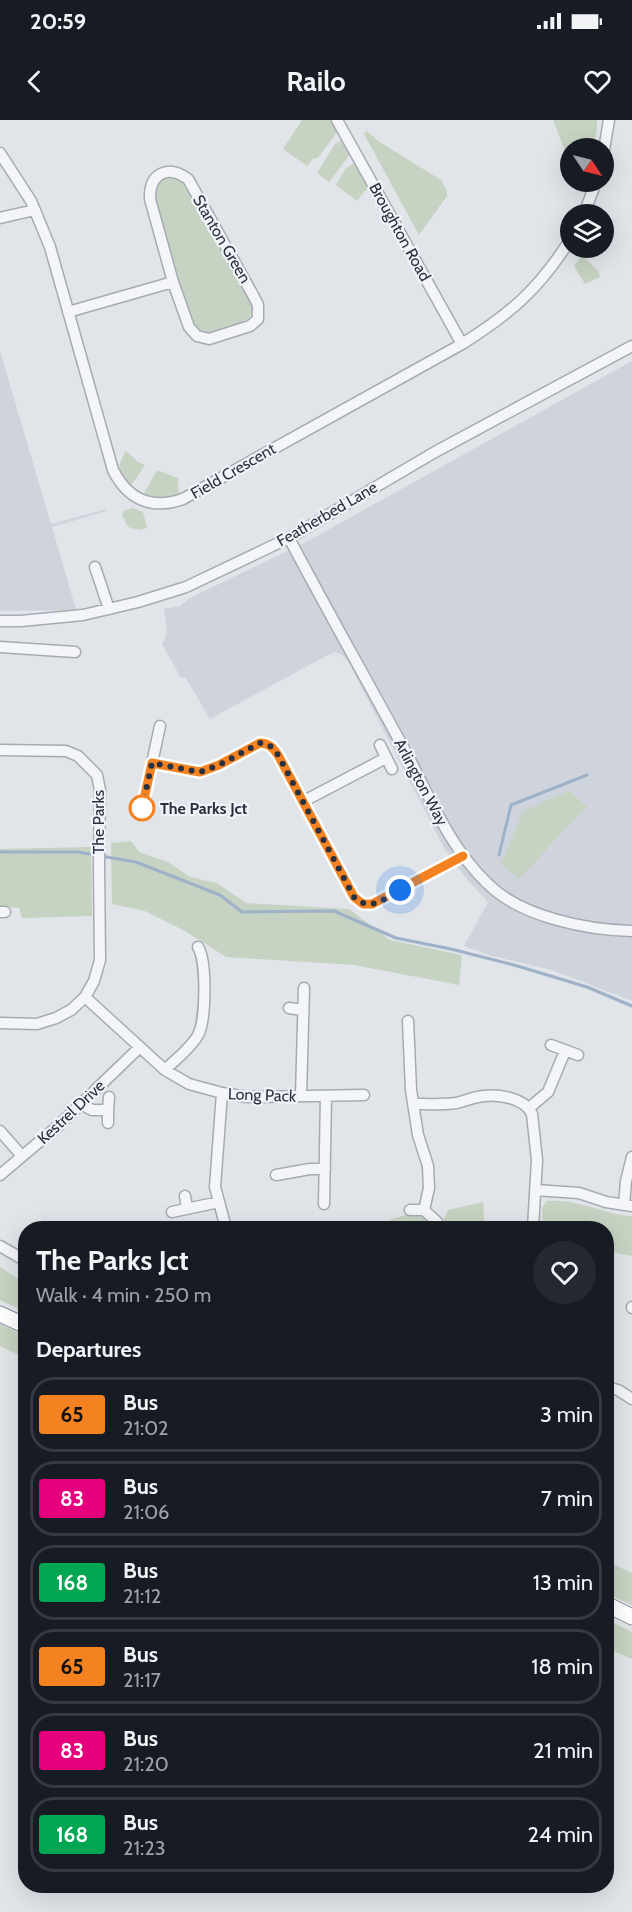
<!DOCTYPE html>
<meta charset="utf-8">
<style>
body{margin:0;font-family:Cabin,sans-serif;background:#242831;color:#f1f3f6;height:100vh;display:flex;flex-direction:column;font-size:22px;white-space:nowrap}
*{box-sizing:border-box;margin:0}
p{font-size:20px;color:#9ea1a6}
.icon{flex:none;width:33px;height:33px;fill:none;stroke:currentColor;stroke-width:2;stroke-linecap:round;stroke-linejoin:round}
.map{position:relative;flex:1;overflow:hidden}
.drawer{position:absolute;left:18px;top:1101px;width:596px;height:672px;display:flex;flex-direction:column;background:#171b24;border-radius:24px;box-shadow:0 6px 24px #0002}
.drawer>*{flex:none}
.badge{padding:0 12px;border-radius:4px;font-size:21px;line-height:39px}
.needle{width:39px;rotate:125deg}
.fabs{position:absolute;left:560px;top:18px;display:grid;gap:12px}
.fabs a{display:grid;place-items:center;width:54px;height:54px;border-radius:50%;background:#171b24;box-shadow:0 6px 24px #0002;font-size:30px}
.you{position:absolute;width:30px;height:30px;margin:-15px;border:4px solid #fff;border-radius:50%;background:#1a73e8;box-shadow:0 0 0 9px #1a73e833}
.map>.badge{position:absolute;translate:-50% -50%;box-shadow:0 0 0 3px #fff}
h2{padding:0 18px;font-size:22px;line-height:54px}
.round{display:grid;place-items:center;flex:none;width:63px;height:63px;border-radius:32px;background:#242831}
.head{display:flex;align-items:center;justify-content:space-between;height:102px;padding:0 18px}
h1{font-size:28px;font-weight:800;line-height:45px}
ul{padding:0;list-style:none}
li{display:flex;align-items:center;gap:18px;height:75px;margin:0 12px 9px;padding:0 6px;border:3px solid #363941;border-radius:24px}
li div{flex:1}
li b{display:block;font-size:22px}
li em{font-style:normal}
li .badge{min-width:66px;font-weight:700;text-align:center}
.status{display:flex;justify-content:space-between;align-items:center;height:42px;padding:0 30px;background:#171b24;direction:ltr}
.status svg{height:16px;fill:currentColor}
header{display:flex;justify-content:space-between;align-items:center;height:78px;padding:0 18px;background:#171b24;font-size:27px;font-weight:800}
.map>svg:first-child{display:block}
.built{fill:#cfd3db}
.green{fill:#c6d3c2}
.lines{fill:none;stroke-linecap:round;stroke-linejoin:round}
.stream{stroke:#9db1c8;stroke-width:3}
.minor-casing{stroke:#a6abb3;stroke-width:13}
.highway-casing{stroke:#8891a0;stroke-width:17}
.minor{stroke:#f3f5f8;stroke-width:10}
.highway{stroke:#fff;stroke-width:15}
.line-casing{stroke:#fff;stroke-width:14}
.line{stroke:#f58220;stroke-width:9}
.walk{stroke:#293141;stroke-width:6;stroke-dasharray:0 10.8}
.stop-dot{fill:#fff;stroke:#f58220;stroke-width:3}
.labels{text-anchor:middle;dominant-baseline:central;stroke-width:4.5;stroke-linejoin:round;paint-order:stroke}
.street-label{font-size:16px;fill:#293141;stroke:#f0f3f7}
.stop-label{font-size:16px;font-weight:bold;fill:#293141;stroke:#f0f3f7;text-anchor:start}
</style>
<div class="status"><b>20:59</b><svg viewBox="0 0 49 12"><path d="M0 12V9h3v3zM5 12V6h3v6zM10 12V3h3v9zM15 12V0h3v12zM26 1h20v11H26zM47 4h2v5h-2z"/></svg></div>
<header><svg class="icon" aria-label="back" viewBox="0 0 24 24"><path d="M15 5l-7 7 7 7"/></svg>Railo<svg class="icon" aria-label="heart" viewBox="0 0 24 24"><path d="M12 20l-8-8c-3-5 5-10 8-4 3-6 11-1 8 4z"/></svg></header>
<div class="map">
<svg width="632" height="1792" viewBox="0 0 632 1792">
<rect width="100%" height="100%" fill="#e1e4e9"/>
<path class="built" d="M0,231L51,404L107,389V391L52,407L76,490L0,491Z
M632,241V881L552,850L492,836L464,826L488,782L465,757L444,728L348,541L341,534L335,532L326,536L210,599L186,558H181L162,524L166,517L167,509L164,489L180,486L190,478L308,421Z"/>
<path class="green" d="M302,0H331L337,12L318,38L313,39L307,46L283,29Z
M553,0H597V10L593,28H570V34L565,31Z
M367,11L378,21L441,60L447,71V76L419,115L364,14Z
M342,20L351,33L329,62L317,53L335,24Z
M355,43L368,67L357,81L336,65L346,48Z
M169,55L186,63L254,185C253,205 227,208 211,214L197,209L191,200L154,79C155,66 156,59 169,55Z
M582,135L599,152L600,157L585,164L574,146Z
M126,331L138,342L145,345L130,367C116,351 117,348 126,331Z
M157,350L178,358L179,375C168,382 155,379 143,375Z
M133,388L143,392L147,408L139,410L128,407L122,395L124,391Z
M569,671L587,686L519,759L501,744L523,691Z
M131,721L139,732L168,742L190,757L217,763L246,783L349,789L390,820L462,835L459,865L354,845L226,837L185,811L145,791L112,784L111,723Z
M91,727L92,796L22,798L19,788L0,786V729Z
M547,1081C577,1078 603,1094 632,1096V1136L606,1131V1108H558L543,1104L542,1088Z
M483,1082L485,1108H435L444,1099L448,1090Z
M408,1094L425,1097L433,1108H393L390,1100Z
M0,1147L25,1163V1192L0,1180Z
M0,1204L25,1216V1238L0,1226Z
M606,1441L632,1453V1485L606,1473Z
M606,1499L632,1512V1539L606,1528Z"/>
<g class="lines">
<path class="stream" d="M0,732H78L136,742L220,775L242,792L334,791L396,818L451,829L514,845L587,867L632,886
M499,735L511,685L587,655"/>
<g class="minor-casing">
<path id="minor" d="M337,0L462,224
M0,33L31,81L50,127L113,350C128,380 152,390 183,379L462,224C511,193 538,170 570,120
M603,36L609,0
M584,94L596,62
M0,98L35,90
M68,192L173,162L150,79C149,54 167,44 188,59L253,175L258,185V199L250,206L209,219L197,216L189,207L173,162
M289,418C328,492 369,564 409,638C432,682 451,729 488,764C521,797 587,810 632,811
M95,447L109,489
M0,501H21L83,495L138,482L186,467L289,418L435,332L632,226
M0,527L75,532
M380,625L392,649
M0,630L66,631L78,636L97,655L100,670L99,746L100,840L94,861L85,877L71,890L56,898L37,904L0,903
M152,643L160,606
M304,681L386,638
M142,688L152,643L200,652L219,645L260,623C269,623 273,628 278,635L354,777L363,784H372L463,736
M0,792H5
M85,877L165,950L189,964L222,973L248,977L364,975
M289,888L302,890
M408,901L411,970L418,1015L428,1046L429,1068L424,1090
M551,925L578,935
M165,950C176,939 191,928 198,915C206,901 207,841 198,827
M222,973L215,1067L226,1108
M301,976L304,868
M81,984L92,990H108L109,977
M414,984C427,984 442,985 456,983C465,981 474,977 483,976C499,974 525,978 532,994L537,1040L533,1108
M529,988L548,972L565,931
M108,990V1003
M0,1011L22,1036
M0,1055L58,1006L140,927
M276,1055L310,1049H325
M535,1070L579,1073L606,1082L632,1086
M185,1076L187,1088
M324,1084L326,976
M624,1085L626,1061L632,1037
M410,1090H424L437,1102
M172,1092L219,1082
M0,1126L26,1141
M632,1188V1187
M606,1267L618,1270L632,1279"/>
</g>
<g class="highway-casing">
<path id="highway" d="M0,1194L26,1206
M606,1484L632,1497"/>
</g>
<use href="#minor" class="minor"/>
<use href="#highway" class="highway"/>
</g>
<g class="lines">
<g class="line-casing">
<path id="line" d="M142,688L152,643L200,652L219,645L260,623C269,623 273,628 278,635L354,777L363,784H372L463,736"/>
</g>
<use href="#line" class="line"/>
<path class="walk" d="M142,688L152,643L200,652L219,645L260,623C269,623 273,628 278,635L354,777C370,793 384,778 400,770"/>
</g>
<circle class="stop-dot" cx="142" cy="688" r="12"/>
<g class="labels">
<g class="street-label">
<text transform="translate(400 112) rotate(61)">Broughton Road</text>
<text transform="translate(222 119) rotate(60)">Stanton Green</text>
<text transform="translate(233 351) rotate(-30)">Field Crescent</text>
<text transform="translate(327 394) rotate(-30)">Featherbed Lane</text>
<text transform="translate(421 662) rotate(62)">Arlington Way</text>
<text transform="translate(98 702) rotate(-90)">The Parks</text>
<text transform="translate(262 975) rotate(2)">Long Pack</text>
<text transform="translate(71 992) rotate(-43)">Kestrel Drive</text>
</g>
<g class="stop-label">
<text x="160" y="688">The Parks Jct</text>
</g>
</g>
</svg>
<div class="fabs">
<a><svg class="needle" viewBox="-14 -14 28 28"><path d="M0-13l5 13h-10z" fill="#e53935"/><path d="M0 13l5-13h-10z" fill="#9ea1a6"/></svg></a>
<a><svg class="icon" aria-label="layers" viewBox="0 0 24 24"><path d="M12 4l9 5-9 5-9-5zM3 14l9 5 9-5"/></svg></a>
</div>
<div class="you" style="left:400px;top:770px"></div>
<section class="drawer">
<div class="head"><div><h1>The Parks Jct</h1><p>Walk · 4 min · 250 m</p></div><a class="round"><svg class="icon" aria-label="heart" viewBox="0 0 24 24"><path d="M12 20l-8-8c-3-5 5-10 8-4 3-6 11-1 8 4z"/></svg></a></div>
<h2>Departures</h2>
<ul>
<li><span class="badge" style="background:#f58220;color:#111">65</span><div><b>Bus</b><p>21:02</p></div><em>3 min</em></li>
<li><span class="badge" style="background:#e6007e;color:#fff">83</span><div><b>Bus</b><p>21:06</p></div><em>7 min</em></li>
<li><span class="badge" style="background:#00a651;color:#fff">168</span><div><b>Bus</b><p>21:12</p></div><em>13 min</em></li>
<li><span class="badge" style="background:#f58220;color:#111">65</span><div><b>Bus</b><p>21:17</p></div><em>18 min</em></li>
<li><span class="badge" style="background:#e6007e;color:#fff">83</span><div><b>Bus</b><p>21:20</p></div><em>21 min</em></li>
<li><span class="badge" style="background:#00a651;color:#fff">168</span><div><b>Bus</b><p>21:23</p></div><em>24 min</em></li>
</ul>
</section>
</div>
